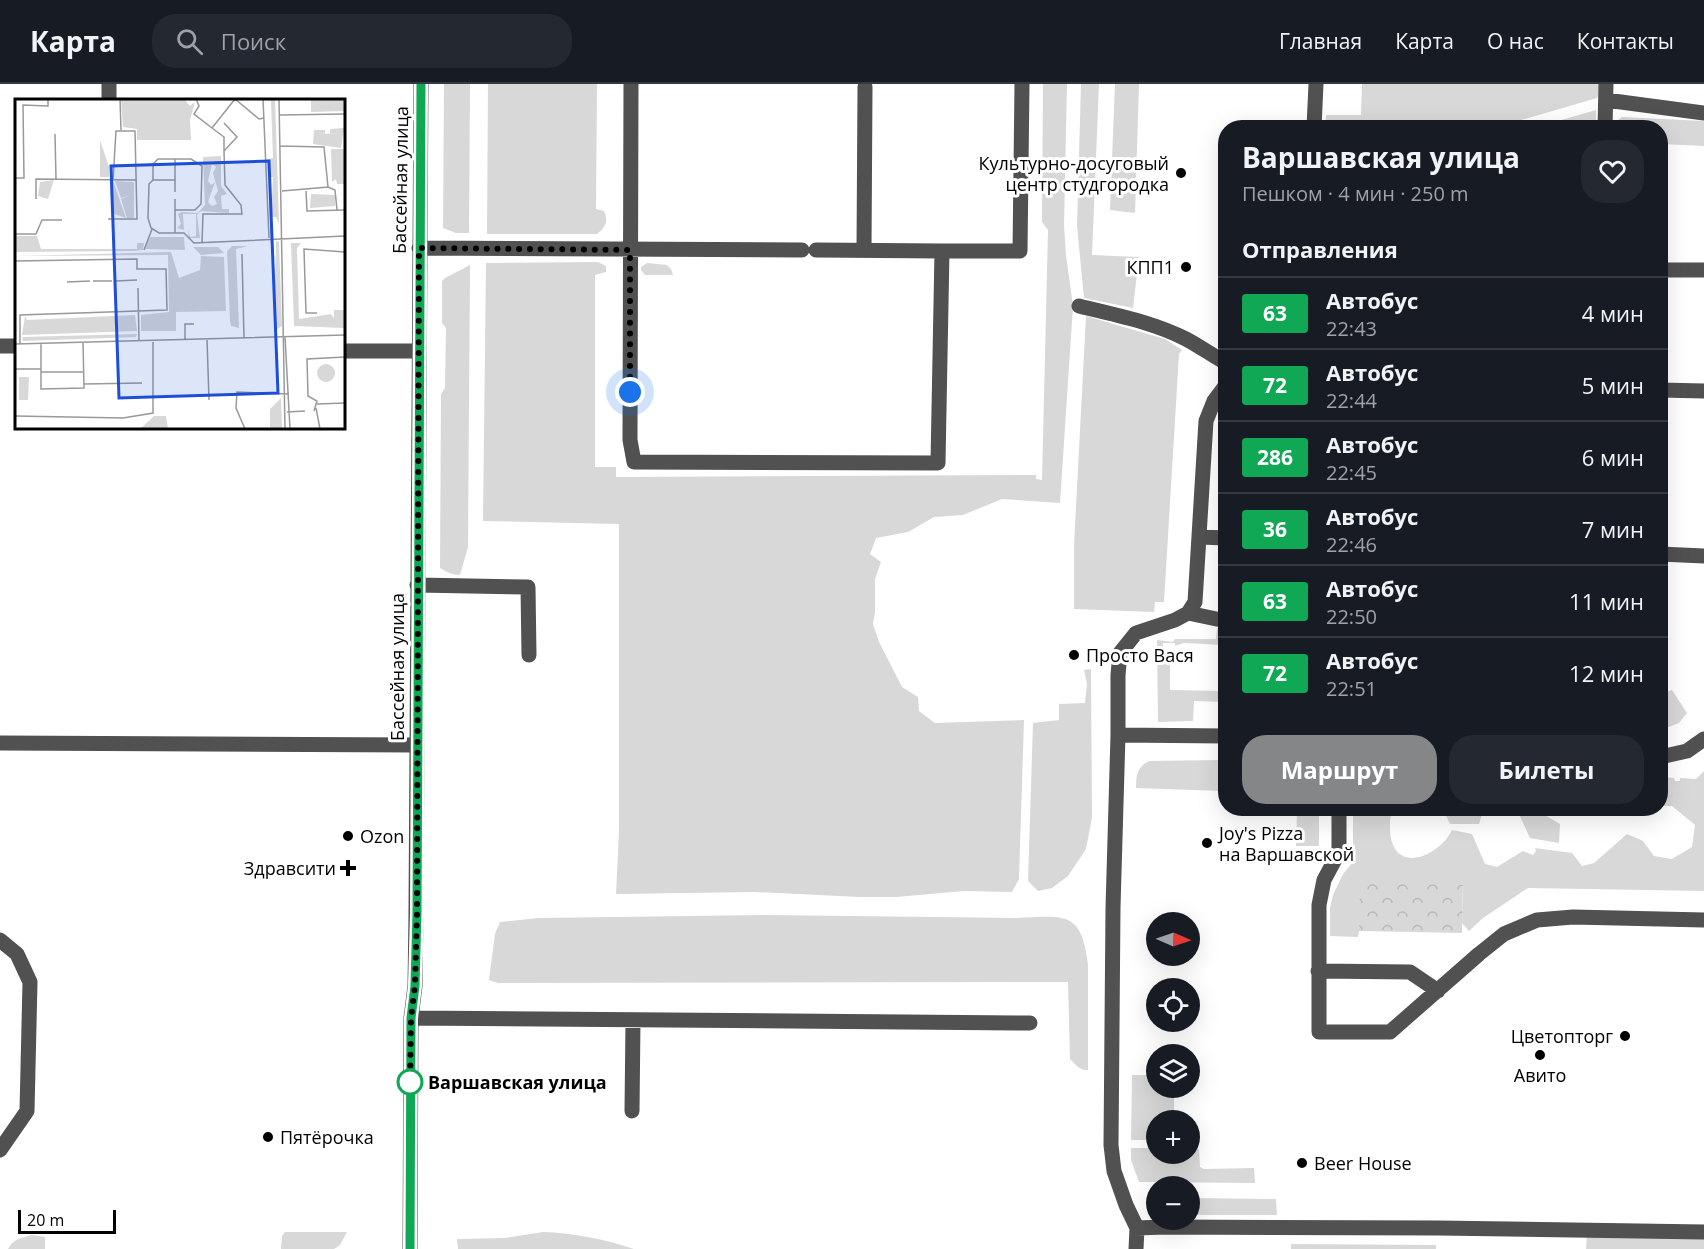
<!DOCTYPE html>
<html lang="ru">
<meta charset="utf-8">
<style>
body{margin:0;font-family:"Open Sans",sans-serif;background:#242831;color:#f1f3f6;height:100vh;display:flex;flex-direction:column;font-size:22px;white-space:nowrap}
*{box-sizing:border-box;margin:0}
p{font-size:20px;color:#9ea1a6}
.icon{flex:none;width:33px;height:33px;fill:none;stroke:currentColor;stroke-width:2;stroke-linecap:round;stroke-linejoin:round}
.map{position:relative;flex:1;overflow:hidden}
.side{position:absolute;left:1218px;top:36px;width:450px;height:696px;display:flex;flex-direction:column;background:#171b24;border-radius:24px;box-shadow:0 6px 24px #0002}
.side>*{flex:none}
.badge{padding:0 12px;border-radius:4px;font-size:21px;line-height:39px}
.needle{width:39px;rotate:92deg}
.fabs{position:absolute;left:1146px;top:828px;display:grid;gap:12px}
.fabs a{display:grid;place-items:center;width:54px;height:54px;border-radius:50%;background:#171b24;box-shadow:0 6px 24px #0002;font-size:30px}
.scale{position:absolute;left:18px;bottom:15px;width:98px;box-sizing:border-box;padding-left:6px;border:3px solid #000;border-top:0;font-size:16px;line-height:21px;white-space:nowrap;color:#000;-webkit-text-stroke:4px #fff;paint-order:stroke}
.you{position:absolute;width:30px;height:30px;margin:-15px;border:4px solid #fff;border-radius:50%;background:#1a73e8;box-shadow:0 0 0 9px #1a73e833}
.map>.badge{position:absolute;translate:-50% -50%;box-shadow:0 0 0 3px #fff}
h2{padding:0 24px;font-size:22px;line-height:54px}
.round{display:grid;place-items:center;flex:none;width:63px;height:63px;border-radius:24px;background:#242831}
.overview{display:flex;align-items:center;justify-content:space-between;height:102px;padding:0 24px}
h1{font-size:28px;font-weight:700;line-height:45px}
.button{display:flex;gap:12px;margin-top:auto;padding:12px 24px}
.button a{flex:1;height:69px;border-radius:24px;background:#858687;color:#fff;font-size:24px;font-weight:700;line-height:69px;text-align:center}
.button a+a{background:#242831;color:#f1f3f6}
ul{padding:0;list-style:none}
li{display:flex;align-items:center;gap:18px;height:72px;padding:0 24px;border-top:2px solid #363941}
li div{flex:1}
li b{display:block;font-size:22px}
li em{font-style:normal}
li .badge{min-width:66px;font-weight:700;text-align:center}
header{display:flex;align-items:center;gap:36px;box-sizing:border-box;height:84px;padding:0 30px;background:#171b24;border-bottom:2px solid #363941}
header strong{font-size:28px}
nav{display:flex;gap:33px;margin-inline-start:auto;font-size:21px}
.search{width:420px;height:54px;background:#242831;display:flex;align-items:center;gap:15px;box-sizing:border-box;padding:0 21px;border-radius:24px;color:#9ea1a6;font-size:22px}
.map>svg:first-child{display:block}
.green{fill:#d8d8d8}
.park{fill:url(#park-crowns)}
.lines{fill:none;stroke-linecap:round;stroke-linejoin:round}
.minor{stroke:#515151;stroke-width:15}
.line-casing{stroke:#fff;stroke-width:14}
.line{stroke:#10a855;stroke-width:9}
.walk{stroke:#000;stroke-width:6;stroke-dasharray:0 10.8}
.poi-dot{fill:#000;stroke:#fff;stroke-width:2}
.stop-dot{fill:#fff;stroke:#10a855;stroke-width:3}
.labels{text-anchor:middle;dominant-baseline:central;stroke-width:6;stroke-linejoin:round;paint-order:stroke}
.poi-label{font-size:18px;fill:#000;stroke:#fff;text-anchor:start}
.street-label{font-size:18px;fill:#000;stroke:#fff}
.stop-label{font-size:18px;font-weight:bold;fill:#000;stroke:#fff;text-anchor:start}
.inset-road{fill:none;stroke:#999;stroke-width:1.5}
.view{fill:#1d4ed8;fill-opacity:0.15;stroke:#1d4ed8;stroke-width:3}
.inset-edge{fill:none;stroke:#000;stroke-width:3}
</style>
<header>
<strong>Карта</strong>
<div class="search"><svg class="icon" aria-label="search" viewBox="0 0 24 24"><circle cx="10" cy="10" r="6"/><path d="M15 15l6 6"/></svg>Поиск</div>
<nav><a>Главная</a><a>Карта</a><a>О нас</a><a>Контакты</a></nav>
</header>
<div class="map">
<svg width="1704" height="1165" viewBox="0 0 1704 1165">
<defs>
<pattern id="park-crowns" width="20" height="18" patternUnits="userSpaceOnUse" patternTransform="scale(1.5)"><rect width="20" height="18" fill="#d8d8d8"/><path d="M2 6a3 3 0 1 1 6 0M12 15a3 3 0 1 1 6 0" fill="none" stroke="#b8b8b8"/></pattern>
</defs>
<rect width="100%" height="100%" fill="#fff"/>
<path class="green" d="M444,0H470L469,149H456L443,144Z
M488,0H597L596,125L604,127C609,137 605,144 597,150H487Z
M1043,0H1067L1064,142L1066,171L1073,222L1060,419L1002,415L963,431L934,433L908,448L876,454L870,470L881,478L875,495V528L873,540L879,558L902,603L918,613L919,627L935,639L1024,636L1019,795L1012,808L964,807L896,813H860L755,808L616,810L619,747V440L483,437L486,179L598,178L606,182V188L595,191V383H616V393L1036,391V395L1042,396L1048,146L1042,138Z
M1081,0H1099L1092,171L1139,173L1133,224L1084,214L1077,142Z
M1115,0H1139L1135,129L1110,126Z
M1362,0H1601L1600,8L1597,14L1497,43L1325,44L1326,31H1361Z
M1596,26V43H1537Z
M1622,33L1704,37V62L1661,60L1660,44L1614,43V39Z
M1221,177H1225V238H1219Z
M647,179L667,181L671,185L673,191H645L641,186V183Z
M470,181L468,463L460,491C452,491 447,488 440,484L441,310L445,304L446,244L442,239V197L445,194Z
M1086,232L1165,255L1182,266L1179,270L1164,518H1155L1154,528L1074,525V461Z
M1225,475V523L1218,522C1219,508 1216,486 1225,475Z
M1217,544L1225,547L1223,561L1184,559L1175,562V559H1163V573H1170V606L1225,607V618L1194,617L1193,637L1158,638L1157,556L1173,558L1175,555H1216Z
M1091,585L1092,733L1086,765L1068,792L1052,804L1038,807L1028,797L1033,639L1059,636V620L1085,619L1087,600L1084,586Z
M1672,606L1687,629L1679,639L1661,646V610Z
M1223,676L1222,707L1136,704C1136,692 1137,683 1149,677Z
M1704,687V807L1528,804L1483,834L1469,847L1462,839L1463,801L1359,847L1358,853L1330,852V824L1333,811L1343,790L1353,778V725H1394C1389,733 1390,738 1390,747C1393,791 1438,774 1452,746L1472,750L1485,780L1497,783L1523,767L1533,771L1536,767L1535,764L1572,769L1582,782L1594,779L1627,750L1643,757L1654,772L1672,775L1692,763L1695,741L1672,722H1661V693L1674,694L1675,697H1680V694L1696,695Z
M1290,725H1319V762H1296L1297,728L1290,727Z
M1443,725H1546L1543,730L1560,740L1559,759L1530,754L1518,728L1498,731L1489,727H1483L1479,740H1450Z
M766,831L1017,834C1064,832 1082,826 1088,881V986C1080,987 1076,981 1070,975L1068,898L498,899L489,896L495,850L500,838L538,834Z
M1132,991H1156V1004H1171L1174,1007V1031L1180,1036H1156V1056H1131Z
M1131,1064H1156V1070H1190V1065H1199L1200,1083L1204,1085L1254,1084L1255,1099L1139,1098L1131,1076Z
M1190,1114L1276,1115L1277,1131H1190Z
M285,1148H347L340,1161L334,1165H281L282,1152Z
M543,1148C573,1149 605,1155 634,1165H458L457,1155L505,1154Z
M1587,1149L1704,1150V1165H1586Z
M33,1151L45,1153V1165H8C13,1155 22,1153 33,1151Z
M1291,1160L1436,1161V1165H1291Z"/>
<path class="park" d="M1360,799L1463,801L1462,849L1359,847Z"/>
<g class="lines">
<path class="minor" d="M631,0L630,356L634,378L938,379L942,167H1020L1022,0
M109,16V0
M1606,16L1704,29
M1314,44L1316,0
M1605,44L1606,0
M419,164L802,166
M816,166L942,167
M864,166L865,3
M1660,186H1704
M1079,222C1115,231 1153,238 1186,255C1199,262 1212,271 1226,279
M0,262H16
M344,267H419
M1660,306L1704,307
M1200,453L1226,454
M1660,470L1704,472
M417,501L528,503L529,571
M1188,529L1226,537
M1118,651L1226,652
M0,659L416,661
M1660,673L1687,667L1704,655
M1339,724V768L1324,796L1319,821V948H1390L1479,870L1504,850L1537,836L1573,833L1704,836
M0,856L17,870L30,898L27,1027L0,1066
M1318,887L1410,888L1438,907
M411,934L1030,939
M632,1027L633,937
M1137,1144L1165,1143L1438,1144L1704,1148
M410,1165L411,934L415,902L416,829L421,0
M1136,1165L1137,1144L1126,1121L1114,1087L1111,1061L1113,824L1118,651V591L1120,569L1136,549L1175,536L1188,529L1195,518L1206,337L1214,317L1226,301"/>
</g>
<g class="lines">
<g class="line-casing">
<path id="line" d="M410,1165L411,934L415,902L417,829L421,0"/>
</g>
<use href="#line" class="line"/>
<path class="walk" d="M410,998V1006L411,934L415,902L417,829L419,164L630,166V308"/>
</g>
<g class="poi-dot">
<circle cx="1181" cy="89" r="6"/>
<circle cx="1186" cy="183" r="6"/>
<circle cx="1074" cy="571" r="6"/>
<circle cx="348" cy="752" r="6"/>
<circle cx="1207" cy="759" r="6"/>
<path d="M345 775h6v6h6v6h-6v6h-6v-6h-6v-6h6z"/>
<circle cx="1625" cy="952" r="6"/>
<circle cx="1540" cy="971" r="6"/>
<circle cx="268" cy="1053" r="6"/>
<circle cx="1302" cy="1079" r="6"/>
</g>
<circle class="stop-dot" cx="410" cy="998" r="12"/>
<g class="labels">
<g class="poi-label">
<text x="1169" y="79" text-anchor="end">Культурно-досуговый<tspan x="1169" dy="21">центр студгородка</tspan></text>
<text x="1174" y="183" text-anchor="end">КПП1</text>
<text x="1086" y="571">Просто Вася</text>
<text x="1219" y="749">Joy's Pizza<tspan x="1219" dy="21">на Варшавской</tspan></text>
<text x="360" y="752">Ozon</text>
<text x="336" y="784" text-anchor="end">Здравсити</text>
<text x="1613" y="952" text-anchor="end">Цветопторг</text>
<text x="1540" y="991" text-anchor="middle">Авито</text>
<text x="280" y="1053">Пятёрочка</text>
<text x="1314" y="1079">Beer House</text>
</g>
<g class="street-label">
<text transform="translate(400 96) rotate(-89)">Бассейная улица</text>
<text transform="translate(397 583) rotate(-90)">Бассейная улица</text>
</g>
<g class="stop-label">
<text x="428" y="998">Варшавская улица</text>
</g>
</g>
<g transform="translate(15 15)">
<rect width="330" height="330" fill="#fff"/>
<path d="M106,0H169L175,7L180,3L175,21L176,41H122V30L108,28ZM250,0H260L264,125L261,118H256L258,78H253L252,60L258,59L256,2ZM296,0H330V12L296,13ZM329,29L326,49L298,45L299,31H310V35H303L325,34H315V30ZM85,41L94,68V78H85ZM316,50H330V85H322L321,80L317,83ZM206,57V87L212,95L206,97L207,110H214V114L186,112L182,116L185,139H174L173,130L175,138L181,137V115H168L169,131L162,129L166,125L163,115L166,113L183,114L190,106L188,58ZM197,65L201,68L198,74L203,92L199,98L202,105L197,107L193,103L200,83L196,86L193,82ZM39,81L33,100L23,97L25,83ZM95,82H98L111,119L96,114ZM100,82L119,83V119H112L106,100L115,96L106,99ZM296,95L320,96V107L295,109ZM0,137H22L26,150H122V144H129L128,151L118,152L0,153ZM135,138H169L170,151L130,150ZM261,142L264,143L267,227L259,232ZM276,144H286L282,149L284,220L316,215L319,219V211H330V229L279,227ZM217,147H233L221,150L224,229L216,227L215,222L212,152ZM178,148H203L209,154L186,156ZM156,153L164,179L185,171L186,157L209,158L211,212L161,213V232H126V216L154,213L153,156L0,157ZM10,217L12,221L120,216L122,232L7,236ZM122,235L121,238L8,242L7,238ZM266,299L267,330H255V310Z" fill="#d8d8d8" fill-rule="evenodd"/>
<path d="M302 274a9 9 0 1 1 18 0a9 9 0 1 1-18 0ZM4,278H14L13,301H4ZM139,317H151L153,330H125Z" fill="#d8d8d8"/>
<path class="inset-road" d="M105,0L106,31M181,0L184,7L179,15L197,29L220,0M220,0L244,20L249,19M248,0L254,139M264,0L270,330M265,16L330,15M197,29L209,38V52M40,35L41,80M265,47L309,48L313,88L267,92M0,79H9L8,6L33,7V0M138,81V65L143,60H176L187,67L186,105L180,111H160M160,81H138L134,85L133,119L136,129L144,134H169L179,144L330,137M313,88L320,91L322,111M291,92L292,112L330,111M160,93V60M21,100V80L121,81M93,120H122L120,32H101L98,81M160,134V100M0,135H21L27,121H47M187,144L188,115H227L226,106L210,86L209,52L222,38L209,24M129,151L137,130M227,155L229,239M0,162L122,160V170H151L152,211L5,216V245M78,182H97M100,182L122,181M52,183L75,182M123,189L124,242M302,214H291L289,150L330,153M270,238L275,330M170,240V225H179M192,240L194,301M26,244V273H68M0,245L330,236M0,270H26M26,273V290L69,289L68,243M69,285L127,284M302,305L330,304M301,309L305,330M299,312L302,302L293,297L292,260L330,258M272,313L290,312M0,317L108,319L138,314V241M230,330L221,309L222,293L274,295"/>
<path class="view" d="M254,62L263,294L104,299L96,67Z"/>
<rect width="330" height="330" class="inset-edge"/>
</g>
</svg>
<div class="fabs">
<a><svg class="needle" viewBox="-14 -14 28 28"><path d="M0-13l5 13h-10z" fill="#e53935"/><path d="M0 13l5-13h-10z" fill="#9ea1a6"/></svg></a>
<a><svg class="icon" aria-label="locate" viewBox="0 0 24 24"><circle cx="12" cy="12" r="6"/><path d="M12 2v4M12 18v4M2 12h4M18 12h4"/></svg></a>
<a><svg class="icon" aria-label="layers" viewBox="0 0 24 24"><path d="M12 4l9 5-9 5-9-5zM3 14l9 5 9-5"/></svg></a>
<a>+</a>
<a>−</a>
</div>
<div class="scale">20 m</div>
<div class="you" style="left:630px;top:308px"></div>
<section class="side">
<div class="overview"><div><h1>Варшавская улица</h1><p>Пешком · 4 мин · 250 m</p></div><a class="round"><svg class="icon" aria-label="heart" viewBox="0 0 24 24"><path d="M12 20l-8-8c-3-5 5-10 8-4 3-6 11-1 8 4z"/></svg></a></div>
<h2>Отправления</h2>
<ul>
<li><span class="badge" style="background:#10a855;color:#fff">63</span><div><b>Автобус</b><p>22:43</p></div><em>4 мин</em></li>
<li><span class="badge" style="background:#10a855;color:#fff">72</span><div><b>Автобус</b><p>22:44</p></div><em>5 мин</em></li>
<li><span class="badge" style="background:#10a855;color:#fff">286</span><div><b>Автобус</b><p>22:45</p></div><em>6 мин</em></li>
<li><span class="badge" style="background:#10a855;color:#fff">36</span><div><b>Автобус</b><p>22:46</p></div><em>7 мин</em></li>
<li><span class="badge" style="background:#10a855;color:#fff">63</span><div><b>Автобус</b><p>22:50</p></div><em>11 мин</em></li>
<li><span class="badge" style="background:#10a855;color:#fff">72</span><div><b>Автобус</b><p>22:51</p></div><em>12 мин</em></li>
</ul>
<div class="button"><a>Маршрут</a><a>Билеты</a></div>
</section>
</div>
